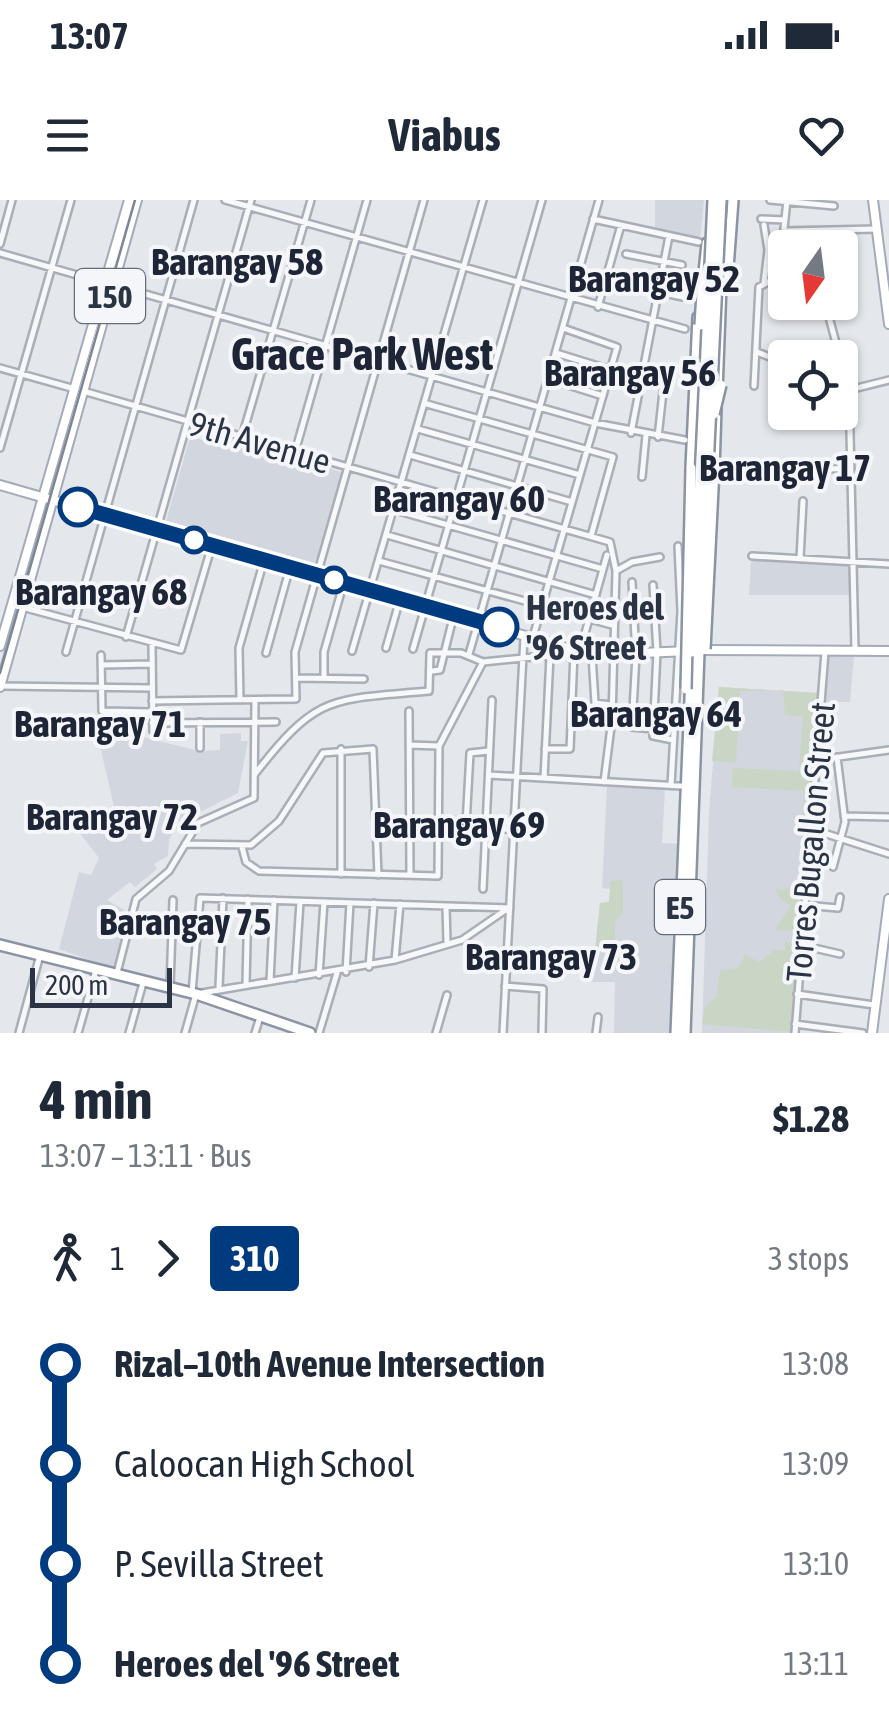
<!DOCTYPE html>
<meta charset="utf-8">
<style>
body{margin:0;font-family:"Asap Condensed",sans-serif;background:#f6f6f7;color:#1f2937;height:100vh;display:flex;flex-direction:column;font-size:38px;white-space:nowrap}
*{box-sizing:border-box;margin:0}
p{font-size:32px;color:#747a83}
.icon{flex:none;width:55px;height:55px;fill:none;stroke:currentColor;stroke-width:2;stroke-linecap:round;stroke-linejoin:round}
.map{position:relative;height:833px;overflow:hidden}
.drawer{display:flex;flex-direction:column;background:#fff;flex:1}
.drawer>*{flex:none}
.badge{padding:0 20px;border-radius:8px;font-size:35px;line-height:65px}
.needle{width:65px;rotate:194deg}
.buttons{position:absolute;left:768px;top:30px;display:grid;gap:20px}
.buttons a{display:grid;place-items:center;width:90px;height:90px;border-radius:10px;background:#fff;box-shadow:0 2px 8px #0004;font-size:50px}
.scale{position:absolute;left:30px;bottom:25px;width:142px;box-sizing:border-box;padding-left:10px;border:5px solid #2b3445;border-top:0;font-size:28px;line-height:35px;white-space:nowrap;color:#2b3445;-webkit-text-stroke:8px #f4f6f9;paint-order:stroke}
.map>.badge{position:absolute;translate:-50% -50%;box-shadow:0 0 0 5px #fff}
.legs{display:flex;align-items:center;gap:15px;height:110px;padding:0 40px;font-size:32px}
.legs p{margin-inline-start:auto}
.headline{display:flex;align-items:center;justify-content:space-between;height:170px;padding:0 40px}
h1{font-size:55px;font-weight:700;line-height:75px}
ul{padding:0 40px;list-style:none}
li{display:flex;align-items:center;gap:35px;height:100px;font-size:38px}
li i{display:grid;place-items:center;width:15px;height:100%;margin:0 12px;background:currentColor}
li i::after{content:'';width:25px;height:25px;margin:-12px;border:8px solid;border-radius:50%;background:#fff}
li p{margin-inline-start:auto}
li:first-child i{background:linear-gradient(#0000 50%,currentColor 0)}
li:last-child i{background:linear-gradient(currentColor 50%,#0000 0)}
.status{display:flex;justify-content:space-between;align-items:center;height:70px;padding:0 50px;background:#fff;direction:ltr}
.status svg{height:28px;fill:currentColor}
header{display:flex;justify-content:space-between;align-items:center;height:130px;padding:0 40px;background:#fff;font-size:45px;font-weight:700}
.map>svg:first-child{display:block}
.built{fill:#d2d6de}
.green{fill:#c9d6c5}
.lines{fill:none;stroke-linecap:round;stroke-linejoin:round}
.minor-casing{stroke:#a9aeb7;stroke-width:10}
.major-casing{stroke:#a3abb8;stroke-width:12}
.highway-casing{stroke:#8b94a3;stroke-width:14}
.minor{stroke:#f7f8fa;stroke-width:5}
.major{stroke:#fff;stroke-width:8}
.highway{stroke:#fff;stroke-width:9}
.tram{stroke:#7d8696;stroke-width:2.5}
.highway-bridge-casing{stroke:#8b94a3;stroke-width:14;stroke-linecap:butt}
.highway-bridge{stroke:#fff;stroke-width:9}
.line-1-casing{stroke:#fff;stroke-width:22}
.line-1{stroke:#003b80;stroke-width:15}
.stop-1-dot{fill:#fff;stroke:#003b80;stroke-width:5}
.labels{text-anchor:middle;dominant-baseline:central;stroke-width:8;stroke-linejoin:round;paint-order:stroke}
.shield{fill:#f4f6f9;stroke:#676e7b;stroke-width:2.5}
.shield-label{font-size:32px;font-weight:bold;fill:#2b3445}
.street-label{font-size:35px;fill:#2b3445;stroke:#f4f6f9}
.stop-label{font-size:35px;font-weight:bold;fill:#2b3445;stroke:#f4f6f9;text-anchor:start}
.neighbourhood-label{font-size:38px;font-weight:bold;fill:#1d2536;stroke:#f4f6f9}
.district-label{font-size:45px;font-weight:bold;fill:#1d2536;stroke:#f4f6f9}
</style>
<div class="status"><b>13:07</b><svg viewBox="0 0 49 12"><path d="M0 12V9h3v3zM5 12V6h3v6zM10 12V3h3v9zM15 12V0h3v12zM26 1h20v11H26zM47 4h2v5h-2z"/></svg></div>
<header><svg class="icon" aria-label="menu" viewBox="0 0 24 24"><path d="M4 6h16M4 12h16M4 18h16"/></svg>Viabus<svg class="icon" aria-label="heart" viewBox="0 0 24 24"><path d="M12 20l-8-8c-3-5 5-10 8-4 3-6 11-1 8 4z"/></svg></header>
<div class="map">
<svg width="889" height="833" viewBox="0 0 889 833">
<rect width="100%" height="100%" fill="#e4e7ec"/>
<path class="built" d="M655,0H704L700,40L655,31Z
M217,234L344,273L316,369L165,325L190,237L214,243Z
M758,358L851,364L852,395H749L751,362Z
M827,455L854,456L850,502H824Z
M719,487L818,493L792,833H702L709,613Z
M106,528L199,551L220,550V534L241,533V541H248L238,593L182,621L169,639L168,656L154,664L157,669L135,687L130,682L107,700L129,713L115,769L59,749L79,672L91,675L99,658L75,627L117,619L97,533Z
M607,587L665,589L662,643L682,644L673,833H614L615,782H592L600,703L609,702L610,689L602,688Z"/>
<path class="green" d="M719,487L818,493L792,832L702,824L705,807L717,796L720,770L738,768L745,755L760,762L774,750H785V742H795V731L775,730L791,705L779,698L776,690L799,687L804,591L732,587L733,568L799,571L803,516L785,515L783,490L740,491L736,563L712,561Z
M623,680V713L615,721V751H595L600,703L609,702L611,681Z"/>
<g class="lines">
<g class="minor-casing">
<path id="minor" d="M225,0L685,129
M770,0L834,6
M593,19L699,42
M761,19L785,20
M764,25L768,50L764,84
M785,31L877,29
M821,32V48
M0,44L12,0
M0,53L105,83
M626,54L682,65
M621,84L683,97
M114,85L595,223L685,240
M825,102L840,158
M598,107L621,25
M757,152L785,163
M556,153L611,170
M840,158L849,190L855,450
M0,168L75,189
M549,179L603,196
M754,186L759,87L779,76L787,0
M849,190L889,180
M83,191L610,342L616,371L612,519L604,582
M427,204L613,257L591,336
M418,229L580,275
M631,233L669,36
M242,237L311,0
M658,237L665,174
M0,248L71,0
M295,252L367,0
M410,255L572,302
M809,270L851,268
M642,277L646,235
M395,310L603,369
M387,335L596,395
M752,356L889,364
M800,359L803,301
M379,361L612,425
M616,371L632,362L660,357
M632,382L636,455L632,527L653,529
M653,385L657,452L653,536L673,540
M22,407L181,450L212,345
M126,437L251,0
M533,437L617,147L563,128
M152,445L153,531
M386,448L400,399
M413,449L542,0
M352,451L483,0
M580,451L607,355
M66,452L194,0
M266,453L290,367
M469,454L599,0
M101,455L102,511L152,512
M592,455L595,503L611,505
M102,465L152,464
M432,471L440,470L454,414
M296,478L364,479
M324,478V452L343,385
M0,486L152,488
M240,500L239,448L264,360
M152,501L296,499L295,452L424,0
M409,511L410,675
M612,519L633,521
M200,522V548
M152,523L276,522
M409,545L439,546
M341,549V674
M545,549H570L574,453
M489,551L470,553L466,625L514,630
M818,560L889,550
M255,574C318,493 331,500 429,491L430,453H461L483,462L574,453
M489,575L681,586
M544,578L550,456
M671,585L681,411L678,346
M844,616L889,617
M439,620L461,621
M808,628L889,654
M185,644L251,645L279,621L323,553L373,549L378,675
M242,647L246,662L259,671L438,676L439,546L483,462
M833,667L845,622L837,557
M483,689L492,500
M803,705L838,708L840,697
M446,706L447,743
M801,745L840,754
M395,760L400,704
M369,767L374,703
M346,772L350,703
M117,773L136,699L169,671L198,623L254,598L255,500
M319,775L324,702
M295,778L300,702
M270,781L274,700
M246,784L248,699
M505,786L543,789L542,833
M170,787L173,700
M219,787L223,698
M192,793L200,698L510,708
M797,794L874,805
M795,824L863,833
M19,833L40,755
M78,833L96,770
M129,833L143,783
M185,833L196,794L395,760L462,740L507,709
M255,833L260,817
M319,833L337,773
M436,833L447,795
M503,833L524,437
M596,833L598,817
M795,833L825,452"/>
</g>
<g class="major-casing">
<path id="major" d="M873,0L889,124
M0,285L592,455L690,451
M0,446L129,0
M704,450L889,451
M0,487L137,0
M872,833L889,699"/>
</g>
<g class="highway-casing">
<path id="highway" d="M703,82L707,43
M727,82L733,0
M700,152L701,192
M717,192L722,58
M691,268L698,117
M714,269L716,208
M0,745L196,794L310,833
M676,833L692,452
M685,833L699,452"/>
</g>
<use href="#minor" class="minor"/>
<use href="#major" class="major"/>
<use href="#highway" class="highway"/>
<path class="tram" d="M0,473L135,0"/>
<g class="highway-bridge-casing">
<path id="highway-bridge" d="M700,125L703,78
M714,214L721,185
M705,449L714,269
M692,452L713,0
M699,452L721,0
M686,489L691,268"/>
</g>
<use href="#highway-bridge" class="highway-bridge"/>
</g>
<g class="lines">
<g class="line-1-casing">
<path id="line-1" d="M78,307L499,427"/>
</g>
<use href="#line-1" class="line-1"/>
</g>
<g class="stop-1-dot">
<circle cx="78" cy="307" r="18"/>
<circle cx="194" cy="340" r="12"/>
<circle cx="334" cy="380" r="12"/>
<circle cx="499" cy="427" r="18"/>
</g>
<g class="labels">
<g class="shield">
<rect x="75" y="69" width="70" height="54" rx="8"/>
<rect x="655" y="680" width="50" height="54" rx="8"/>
</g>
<g class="shield-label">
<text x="110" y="96">150</text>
<text x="680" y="707">E5</text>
</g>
<g class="street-label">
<text transform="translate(260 242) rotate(16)">9th Avenue</text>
<text transform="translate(810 642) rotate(-85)">Torres Bugallon Street</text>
</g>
<g class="stop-label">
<text x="526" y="407">Heroes del<tspan x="526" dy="40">'96 Street</tspan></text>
</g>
<g class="neighbourhood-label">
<text x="237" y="61">Barangay 58</text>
<text x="654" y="78">Barangay 52</text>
<text x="630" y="172">Barangay 56</text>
<text x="785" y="267">Barangay 17</text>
<text x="459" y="298">Barangay 60</text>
<text x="101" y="391">Barangay 68</text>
<text x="656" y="513">Barangay 64</text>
<text x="100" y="523">Barangay 71</text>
<text x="112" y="616">Barangay 72</text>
<text x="459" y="624">Barangay 69</text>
<text x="185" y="721">Barangay 75</text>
<text x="551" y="756">Barangay 73</text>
</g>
<g class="district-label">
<text x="362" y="154">Grace Park West</text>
</g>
</g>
</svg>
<div class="buttons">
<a><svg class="needle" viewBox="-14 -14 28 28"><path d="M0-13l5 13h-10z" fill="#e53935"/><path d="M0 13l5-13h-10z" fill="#747a83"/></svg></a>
<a><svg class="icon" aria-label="locate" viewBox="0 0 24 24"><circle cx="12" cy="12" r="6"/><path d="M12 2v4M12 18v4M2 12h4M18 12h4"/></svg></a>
</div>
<div class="scale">200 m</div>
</div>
<section class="drawer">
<div class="headline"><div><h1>4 min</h1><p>13:07 – 13:11 · Bus</p></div><b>$1.28</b></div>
<div class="legs"><svg class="icon" aria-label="walk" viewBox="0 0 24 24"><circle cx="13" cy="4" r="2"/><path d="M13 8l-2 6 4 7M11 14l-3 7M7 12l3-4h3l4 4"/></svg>1<svg class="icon" aria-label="forward" viewBox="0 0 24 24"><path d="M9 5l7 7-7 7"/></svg><b class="badge" style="background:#003b80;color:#fff">310</b><p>3 stops</p></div>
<ul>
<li><i style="color:#003b80"></i><b>Rizal–10th Avenue Intersection</b><p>13:08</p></li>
<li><i style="color:#003b80"></i><span>Caloocan High School</span><p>13:09</p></li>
<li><i style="color:#003b80"></i><span>P. Sevilla Street</span><p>13:10</p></li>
<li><i style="color:#003b80"></i><b>Heroes del '96 Street</b><p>13:11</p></li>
</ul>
</section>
